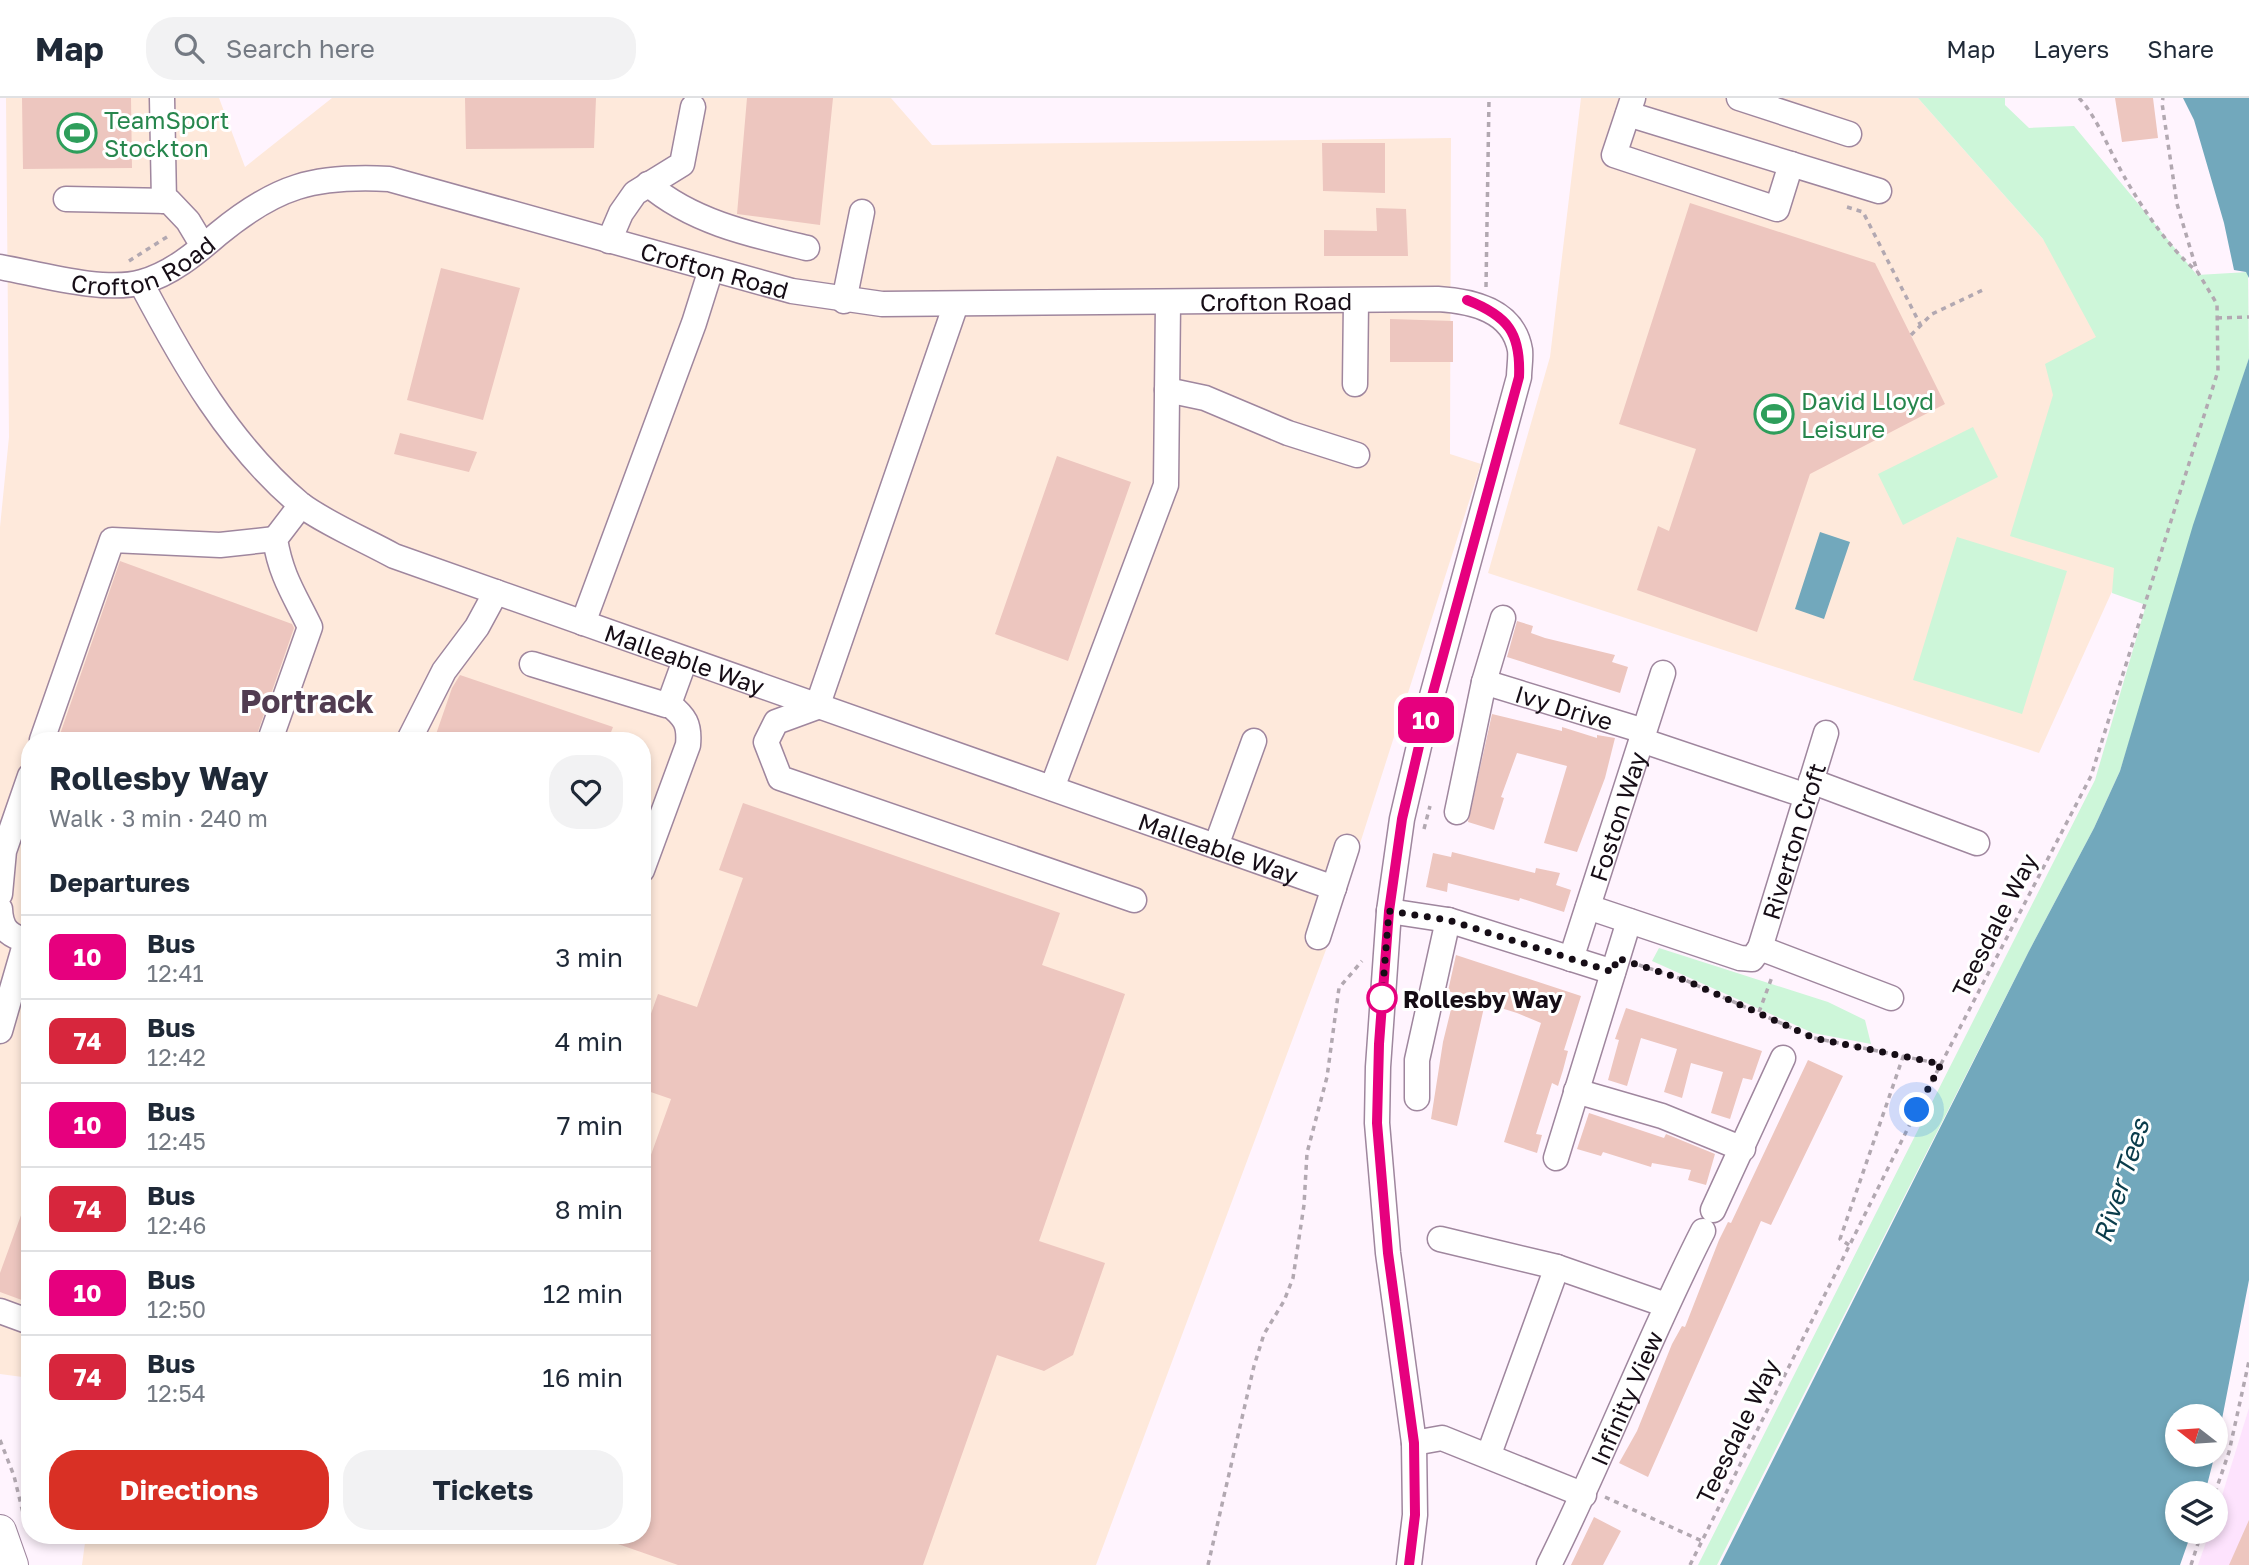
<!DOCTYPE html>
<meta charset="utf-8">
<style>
body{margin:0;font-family:"Golos Text",sans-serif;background:#f2f2f3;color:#1f2937;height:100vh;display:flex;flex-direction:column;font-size:26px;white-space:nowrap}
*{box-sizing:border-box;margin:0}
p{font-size:23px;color:#747a83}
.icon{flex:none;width:38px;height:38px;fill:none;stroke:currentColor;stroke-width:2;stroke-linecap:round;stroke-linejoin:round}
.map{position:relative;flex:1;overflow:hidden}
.side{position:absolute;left:21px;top:634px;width:630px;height:812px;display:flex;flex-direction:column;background:#fff;border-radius:28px;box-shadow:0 4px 10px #0003}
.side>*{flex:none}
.badge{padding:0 14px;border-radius:10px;font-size:24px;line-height:46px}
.needle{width:46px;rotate:287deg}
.buttons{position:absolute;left:2165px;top:1306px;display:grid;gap:14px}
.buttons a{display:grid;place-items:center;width:63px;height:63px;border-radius:50%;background:#fff;box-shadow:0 4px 10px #0003;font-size:35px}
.you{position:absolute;width:35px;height:35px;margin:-18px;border:5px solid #fff;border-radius:50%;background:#1a73e8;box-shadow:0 0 0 10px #1a73e833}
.map>.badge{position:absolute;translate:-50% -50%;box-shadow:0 0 0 4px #fff}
h2{padding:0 28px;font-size:26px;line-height:63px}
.round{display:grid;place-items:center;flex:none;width:74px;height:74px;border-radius:28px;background:#f2f2f3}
.headline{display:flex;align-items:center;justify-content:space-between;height:119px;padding:0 28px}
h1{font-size:33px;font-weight:700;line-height:52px}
.action{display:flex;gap:14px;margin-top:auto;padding:14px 28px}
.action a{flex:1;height:80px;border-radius:28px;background:#d93025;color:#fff;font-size:28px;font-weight:700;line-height:80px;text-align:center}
.action a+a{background:#f2f2f3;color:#1f2937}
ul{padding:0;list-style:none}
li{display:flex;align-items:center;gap:21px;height:84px;padding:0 28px;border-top:2px solid #e0e1e3}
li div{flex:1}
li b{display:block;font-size:26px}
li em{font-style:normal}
li .badge{min-width:77px;font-weight:700;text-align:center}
header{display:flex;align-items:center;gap:42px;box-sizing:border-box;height:98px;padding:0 35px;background:#fff;border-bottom:2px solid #e0e1e3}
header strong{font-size:33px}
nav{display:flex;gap:38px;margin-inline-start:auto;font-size:24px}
.search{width:490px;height:63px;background:#f2f2f3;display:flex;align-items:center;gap:18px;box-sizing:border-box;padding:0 24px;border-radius:28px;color:#747a83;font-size:26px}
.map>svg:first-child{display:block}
.commercial{fill:#fee9db}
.built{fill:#fde3fd}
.green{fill:#cdf6d9}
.water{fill:#72a8bc}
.building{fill:#edc6bf}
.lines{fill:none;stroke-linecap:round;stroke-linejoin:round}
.minor-casing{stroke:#9f869e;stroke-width:27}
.major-casing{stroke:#9f869e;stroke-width:34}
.path{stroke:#b2a8b1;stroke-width:3.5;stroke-dasharray:5 5;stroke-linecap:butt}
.minor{stroke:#fff;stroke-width:24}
.major{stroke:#fff;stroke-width:32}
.line-casing{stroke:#fff;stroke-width:16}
.line{stroke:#e6007e;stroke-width:10}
.walk{stroke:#160d16;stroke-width:7;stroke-dasharray:0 12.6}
.stop-dot{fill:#fff;stroke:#e6007e;stroke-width:3.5}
.labels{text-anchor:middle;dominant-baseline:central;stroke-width:6;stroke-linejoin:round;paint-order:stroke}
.leisure-label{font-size:24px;fill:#27864d;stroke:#fff;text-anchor:start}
.street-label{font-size:24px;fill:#160d16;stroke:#fff}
.stop-label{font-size:24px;font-weight:bold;fill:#160d16;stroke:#fff;text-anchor:start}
.water-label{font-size:26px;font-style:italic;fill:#0a3c4b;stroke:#fff}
.district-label{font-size:32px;font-weight:bold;fill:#513c51;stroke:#fff}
</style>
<header>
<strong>Map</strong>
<div class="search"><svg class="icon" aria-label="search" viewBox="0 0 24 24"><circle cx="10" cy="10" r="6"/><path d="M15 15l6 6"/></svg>Search here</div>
<nav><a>Map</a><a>Layers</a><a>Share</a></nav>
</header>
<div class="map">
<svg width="2249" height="1467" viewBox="0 0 2249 1467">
<rect width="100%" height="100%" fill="#fff4fe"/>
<path class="commercial" d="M6,0H219L245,69L332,0H891L932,47L1451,40L1450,356L1481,366L1327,849L1096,1467H82L86,1437H642V642H30V1280L0,1276V429L9,339Z
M1581,0H1918L2043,141L2186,268L2123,469L2039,655L1488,475L1550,259Z"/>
<path class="built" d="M2249,1310V1467H2198L2210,1433H2216V1417Z"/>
<path class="green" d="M1918,0H2005V7L2029,30L2074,28L2197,177L2248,174L2249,260L2120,673L2094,730L2029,853L1717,1467H1698L2095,682L2146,507L2112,495L2114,470L2010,438L2053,297L2045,266L2096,239L2043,141Z
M1973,329L1998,379L1903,427L1878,376Z
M1957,439L2067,473L2022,616L1913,582Z
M1659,850L1828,904L1865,922L1871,946L1813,935L1652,863Z"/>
<path class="water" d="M2183,0H2249V180L2246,174L2234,172L2224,125L2194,22Z
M2249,260V1182L2216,1352V1318H2177V1356H2215L2205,1395H2177V1433H2192L2180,1467H1720L2029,853L2094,730L2120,673L2193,427Z
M1820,434L1850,444L1824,521L1795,511Z"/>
<path class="building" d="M22,0H131L132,70L23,71Z
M465,0H596L594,50L466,51Z
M747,0H833L820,127L737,116Z
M2115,0H2153L2158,40L2122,44Z
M1322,45H1385V95L1323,93Z
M1690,105L1875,165L1945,306L1810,376L1757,534L1637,492L1658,428L1669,433L1696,351L1619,326Z
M1376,110L1406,111L1408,158H1324V132L1377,133Z
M441,170L520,190L483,322L407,302Z
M1390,221L1453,223V264H1390Z
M400,335L477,354L469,374L394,356Z
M1057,358L1131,384L1068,563L995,536Z
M120,463L292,526L294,530L255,642H58Z
M1517,523L1533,528L1531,535L1545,540L1615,557L1612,564L1628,569L1620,595L1507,559Z
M460,577L613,629L608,642H434L452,590Z
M1492,616L1562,633V629L1597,640V637L1615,640L1605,680L1577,754L1544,745L1567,668L1517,655L1501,699L1504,700L1494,732L1468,724Z
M743,705L1060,815L1042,867L1125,896L1039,1143L1105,1165L1073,1257L1044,1273L997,1257L923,1467H678L598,1439L642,1437V1082L671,1001L642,991V941L658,896L697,909L743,780L719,772Z
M1452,754L1535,775L1536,770L1560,775L1556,787L1571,792L1564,814L1520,800L1519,803L1448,785L1447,794L1426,789L1433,755L1451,759Z
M1456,857L1581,898L1564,952L1568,953L1563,972L1558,988L1552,985L1536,1036L1542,1037L1537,1055L1504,1044L1541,925L1517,915L1485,905L1457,1028L1431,1021L1443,944L1455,895L1448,893Z
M1626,910L1762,953L1752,982L1743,980L1730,1021L1711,1015L1723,974L1691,965L1682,1000L1664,994L1677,951L1641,940L1627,988L1608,982L1619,942L1615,941Z
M1808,962L1843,978L1771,1127L1761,1123L1648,1379L1619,1365L1637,1333L1672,1246L1682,1228L1685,1229L1719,1142L1728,1124L1731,1125Z
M1589,1015L1664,1040L1666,1036L1715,1056L1706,1087L1688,1082L1691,1072L1652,1065L1651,1069L1603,1054L1601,1058L1577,1051Z
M28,1098L30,1099V1205L0,1194V1175Z
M1594,1419L1621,1433L1603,1467H1571Z
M2249,1422V1467H2229Z"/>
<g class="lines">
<g class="minor-casing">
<g id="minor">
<path d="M162,0L164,103"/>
<path d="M1633,0L1614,57L1777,111L1791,66"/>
<path d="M1739,0L1849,36"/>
<path d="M1628,16L1879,93"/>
<path d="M648,86C692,124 752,137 807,150"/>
<path d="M66,101L169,103L188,123L203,148"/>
<path d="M609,143L621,115L635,95L682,66L693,9"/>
<path id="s1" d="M0,169C39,176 105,195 142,184C171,176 196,155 218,136C276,88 314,77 389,81L792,193L882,206L1438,201C1472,203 1513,212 1520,252C1521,260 1519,271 1519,279L1423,631L1402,721L1389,813L1378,969L1377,1025L1388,1155L1414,1345L1415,1417L1409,1467"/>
<path id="s2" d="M141,185C184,266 229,346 300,406C323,424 367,443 394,458L1334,790"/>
<path d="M844,203L862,114"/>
<path d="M956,206L817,609L776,624L766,644L780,680L1134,802"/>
<path d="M1355,286L1356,203"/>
<path d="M1167,292L1205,300L1288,335L1357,357"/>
<path d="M583,525L694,225L711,171"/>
<path d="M532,566L666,607L669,606L685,562"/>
<path id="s3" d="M1484,584L1644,633"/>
<path d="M42,642L112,442L220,447L275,441"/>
<path d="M270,642L310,529C294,496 281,478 275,441L301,407"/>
<path d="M409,642L444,573L477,529L496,494"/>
<path d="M1641,642L1807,698"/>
<path d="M1811,683L1977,745"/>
<path d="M1052,690L1166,387L1168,205"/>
<path d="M1457,714L1484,584L1503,520"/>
<path d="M1216,748L1254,643"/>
<path d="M642,772L688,647C690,626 685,619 669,606"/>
<path d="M0,796L4,753L30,678"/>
<path d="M1588,809L1740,860L1752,861L1760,850L1891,900"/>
<path d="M0,811C1,833 10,838 30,844"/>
<path d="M1389,813L1448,822L1613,874"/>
<path d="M1318,839L1347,749"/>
<path id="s4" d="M1760,850L1826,635"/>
<path id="s5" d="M1571,861L1663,575"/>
<path d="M0,933L26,843"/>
<path d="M1576,993L1662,1018L1743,1051"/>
<path d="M1417,1000V962L1448,822"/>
<path d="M1556,1060L1629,823"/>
<path d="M1713,1112L1783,960"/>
<path d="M1440,1141L1557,1169L1666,1207"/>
<path d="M0,1213L30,1224"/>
<path d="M1414,1345L1442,1340L1584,1397"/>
<path d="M1489,1356L1557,1169"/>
<path id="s6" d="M1549,1467C1604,1357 1647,1243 1703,1133"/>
</g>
</g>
<g class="major-casing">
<path id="major" d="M0,1433L12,1467"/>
</g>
<path class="path" d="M2079,0C2096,18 2105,43 2117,65C2133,97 2169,152 2197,173
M1847,109L1863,114L1921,228
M129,163L170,137
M1486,189L1489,0
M2217,220L2249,219
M1911,237L1932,216L1985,191
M1424,731L1430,708
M1639,867L1685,882L1814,940L1941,966
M1759,914L1772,879
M1849,1147L1840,1141L1904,956
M0,1342L14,1378L25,1423
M2215,1395L2229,1354L2249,1263
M1605,1399L1702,1443
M1208,1467L1254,1268L1264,1236L1284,1203L1293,1180L1304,1107L1307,1055L1327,979L1339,890L1362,863
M1690,1467L1917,1012L2091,678L2218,273L2217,206L2197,173L2177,106L2162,5L2163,0
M2191,1467L2202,1433"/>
<use href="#minor" class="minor"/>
<use href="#major" class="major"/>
</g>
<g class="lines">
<g class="line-casing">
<path id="line" d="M1409,1467L1415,1417L1414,1345L1388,1155L1377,1025L1379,946L1389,813L1402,721L1423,631L1519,279C1521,235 1508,218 1467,202"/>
</g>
<use href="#line" class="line"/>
<path class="walk" d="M1382,900L1389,813L1448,822L1613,874L1617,860L1685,882L1814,940L1941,966L1917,1012"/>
</g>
<defs>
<g id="stadium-ring" transform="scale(2.0125)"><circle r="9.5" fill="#fff" stroke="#2e9e5b" stroke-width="1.5"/><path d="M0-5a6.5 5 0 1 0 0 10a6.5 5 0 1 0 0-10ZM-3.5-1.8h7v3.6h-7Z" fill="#2e9e5b"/></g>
</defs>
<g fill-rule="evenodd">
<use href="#stadium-ring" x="77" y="35"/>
<use href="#stadium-ring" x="1774" y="316"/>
</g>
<circle class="stop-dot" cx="1382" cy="900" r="14"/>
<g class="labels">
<g class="leisure-label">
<text x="104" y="21">TeamSport<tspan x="104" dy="28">Stockton</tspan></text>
<text x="1801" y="302">David Lloyd<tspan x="1801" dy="28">Leisure</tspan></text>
</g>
<g class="street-label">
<text stroke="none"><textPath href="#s1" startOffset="149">Crofton Road</textPath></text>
<text stroke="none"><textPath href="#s1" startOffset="758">Crofton Road</textPath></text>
<text stroke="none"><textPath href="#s1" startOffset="1323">Crofton Road</textPath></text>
<text stroke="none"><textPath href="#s2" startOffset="690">Malleable Way</textPath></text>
<text stroke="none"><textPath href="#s3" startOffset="84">Ivy Drive</textPath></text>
<text stroke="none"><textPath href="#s5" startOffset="150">Foston Way</textPath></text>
<text stroke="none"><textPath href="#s4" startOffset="112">Riverton Croft</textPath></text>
<text stroke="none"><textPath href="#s2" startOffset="1256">Malleable Way</textPath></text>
<text transform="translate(1994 827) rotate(-63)">Teesdale Way</text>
<text stroke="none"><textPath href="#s6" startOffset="184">Infinity View</textPath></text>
<text transform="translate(1737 1333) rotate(-64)">Teesdale Way</text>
</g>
<g class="stop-label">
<text x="1403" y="900">Rollesby Way</text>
</g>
<g class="water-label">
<text transform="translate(2121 1083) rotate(-72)">River Tees</text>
</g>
<g class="district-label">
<text x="307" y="603">Portrack</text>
</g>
</g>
</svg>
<div class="buttons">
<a><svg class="needle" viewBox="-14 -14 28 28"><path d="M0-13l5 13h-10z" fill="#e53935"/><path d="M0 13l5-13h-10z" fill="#747a83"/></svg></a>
<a><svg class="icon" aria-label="layers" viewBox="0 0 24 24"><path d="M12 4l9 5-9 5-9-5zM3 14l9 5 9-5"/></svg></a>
</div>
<div class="you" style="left:1917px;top:1012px"></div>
<b class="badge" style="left:1426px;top:622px;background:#e6007e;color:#fff">10</b>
<section class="side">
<div class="headline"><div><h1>Rollesby Way</h1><p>Walk · 3 min · 240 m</p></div><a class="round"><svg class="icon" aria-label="heart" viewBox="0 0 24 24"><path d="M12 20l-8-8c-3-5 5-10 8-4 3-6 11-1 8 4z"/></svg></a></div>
<h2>Departures</h2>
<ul>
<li><span class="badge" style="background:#e6007e;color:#fff">10</span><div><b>Bus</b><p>12:41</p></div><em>3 min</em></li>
<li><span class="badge" style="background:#d7263d;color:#fff">74</span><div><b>Bus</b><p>12:42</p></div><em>4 min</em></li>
<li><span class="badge" style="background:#e6007e;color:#fff">10</span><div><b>Bus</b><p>12:45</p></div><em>7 min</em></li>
<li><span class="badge" style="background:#d7263d;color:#fff">74</span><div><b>Bus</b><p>12:46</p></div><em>8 min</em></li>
<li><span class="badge" style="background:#e6007e;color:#fff">10</span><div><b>Bus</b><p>12:50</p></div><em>12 min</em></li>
<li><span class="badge" style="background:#d7263d;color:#fff">74</span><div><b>Bus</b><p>12:54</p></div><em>16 min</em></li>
</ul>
<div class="action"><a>Directions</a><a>Tickets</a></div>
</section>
</div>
